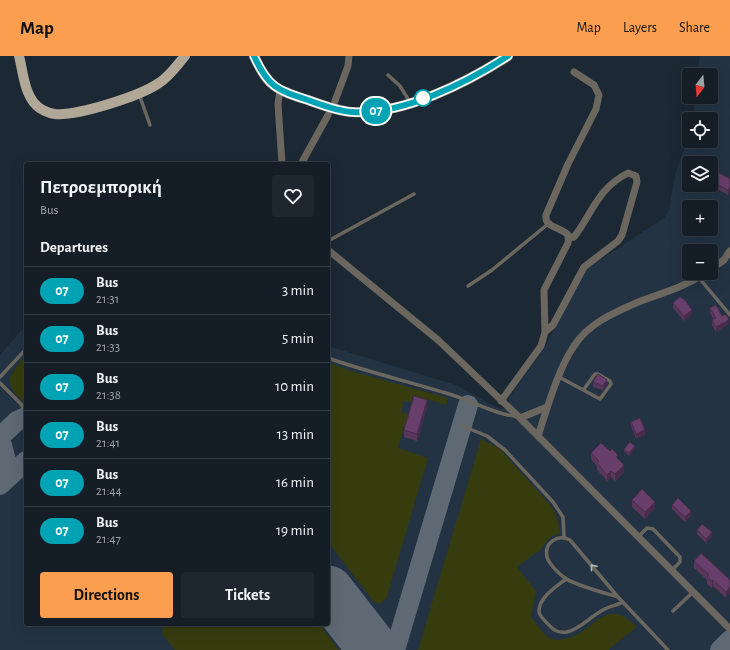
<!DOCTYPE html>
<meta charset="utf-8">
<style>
body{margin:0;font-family:"Alegreya Sans",sans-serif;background:#1e272f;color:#f1f3f6;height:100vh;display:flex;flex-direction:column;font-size:15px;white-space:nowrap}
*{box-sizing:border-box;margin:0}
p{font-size:13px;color:#9da2a7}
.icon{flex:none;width:22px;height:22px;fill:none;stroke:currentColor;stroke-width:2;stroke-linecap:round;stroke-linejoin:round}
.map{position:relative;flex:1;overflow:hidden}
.side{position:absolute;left:24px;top:106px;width:306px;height:464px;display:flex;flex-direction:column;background:#151e27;border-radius:4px;box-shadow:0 4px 16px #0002,0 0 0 1px #343c44}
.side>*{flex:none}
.badge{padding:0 8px;border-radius:13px;font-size:14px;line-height:26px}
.needle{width:26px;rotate:196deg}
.buttons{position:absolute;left:682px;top:12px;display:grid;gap:8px}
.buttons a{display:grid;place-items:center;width:36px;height:36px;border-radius:4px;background:#151e27;box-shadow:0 4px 16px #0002,0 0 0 1px #343c44;font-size:20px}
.map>.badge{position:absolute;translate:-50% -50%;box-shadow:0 0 0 2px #fff}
h2{padding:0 16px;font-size:15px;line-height:36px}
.round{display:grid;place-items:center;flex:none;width:42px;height:42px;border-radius:4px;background:#1e272f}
.summary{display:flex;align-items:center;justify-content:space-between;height:68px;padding:0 16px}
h1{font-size:19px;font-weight:700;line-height:30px}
.button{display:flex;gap:8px;margin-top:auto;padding:8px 16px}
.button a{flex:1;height:46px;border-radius:4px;background:#fb9e50;color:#111;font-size:16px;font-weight:700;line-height:46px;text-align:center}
.button a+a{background:#1e272f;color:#f1f3f6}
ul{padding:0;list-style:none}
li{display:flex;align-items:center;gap:12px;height:48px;padding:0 16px;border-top:1px solid #343c44}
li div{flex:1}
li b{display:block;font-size:15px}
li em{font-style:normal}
li .badge{min-width:44px;font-weight:700;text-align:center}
header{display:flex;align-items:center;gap:24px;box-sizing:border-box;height:56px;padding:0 20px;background:#fb9e50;color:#111}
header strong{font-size:19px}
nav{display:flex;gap:22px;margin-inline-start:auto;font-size:14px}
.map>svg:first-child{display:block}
.built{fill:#233344;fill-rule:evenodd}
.green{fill:#363c0e}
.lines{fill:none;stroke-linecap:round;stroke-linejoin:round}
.taxiway{stroke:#5e6974;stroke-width:20}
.runway{stroke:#5e6974;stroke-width:51}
.service{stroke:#6b675f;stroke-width:3.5}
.minor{stroke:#6b675f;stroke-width:7}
.primary{stroke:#b0a797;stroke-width:10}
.wall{fill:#59365c}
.shaded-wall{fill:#492c4b}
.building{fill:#683f6b;stroke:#492c4b}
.oneway{stroke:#b2b6b9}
.line-casing{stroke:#fff;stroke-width:9}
.line{stroke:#00a3b4;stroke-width:6}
.stop-dot{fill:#fff;stroke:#00a3b4;stroke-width:2}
</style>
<header>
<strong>Map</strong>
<nav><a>Map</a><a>Layers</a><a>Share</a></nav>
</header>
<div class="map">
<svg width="730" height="594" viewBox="0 0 730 594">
<rect width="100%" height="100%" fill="#1c2834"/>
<path class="built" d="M700,0H730V594H0V299L26,269V568H328V290L456,329L500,353L504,352L509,346V342L545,291L585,214L665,161L669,154L676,115L689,80V85H711V63H693L695,41H711V19H697ZM689,107H711V129H689ZM689,151H711V173H689ZM689,195H711V217H689Z"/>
<path class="green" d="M26,299V346L25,347C1,326 8,321 26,299Z
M328,306L348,314L448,342L446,349L413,339L411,346L404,345L401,356L408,358L398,392L428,402L387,541L380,548L374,546L328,486Z
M481,383L499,392L552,451L558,465L560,477L549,482L541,493L517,511L536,535L531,561C536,567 541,575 547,580C551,584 557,584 562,583C593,581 604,536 637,571L608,594H418Z
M163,568H319L339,594H175L162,578Z"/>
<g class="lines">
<path class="taxiway" d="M0,381L17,365L26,361
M2,389L10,420
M0,429L26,405
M395,594L468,349
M720,594L730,584"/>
<path class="runway" d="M328,535L374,594"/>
<path class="service" d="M388,19L400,30L410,46
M139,38L150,69
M328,185L414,138
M699,222L730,259
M468,230L492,214L548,168
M328,302C367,316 407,325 446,337C471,344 493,358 519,361
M0,321L26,293
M559,321L600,343L611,328L610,325L598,318H595L584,333
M0,327L21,348L26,358
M462,370L487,380L505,394L553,446L563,461L564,481
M638,481L647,472L653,473L680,501V506L672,514
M566,523C557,530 538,542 539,556C540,561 546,566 550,570C554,575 560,577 567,576C580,573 591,560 603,554C609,550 616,550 623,546
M618,541C605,537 574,529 565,522C559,518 549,508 547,501C544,486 558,478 570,484L618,541L668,594
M673,555L693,536"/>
<path class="minor" d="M280,34L278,48L282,108
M335,45L348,10L349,0
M301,108L328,59
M328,194L438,284L520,362L730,573
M711,213L724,204L730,195
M545,276L553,269L584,211L618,185L622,179L637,126L636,120L628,117C597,133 593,156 574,181L568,182
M501,345L541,290L545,276L544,234L568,187L569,180C562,171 544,172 546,159L568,108L596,53L599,39L594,29L574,16
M520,362L547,351
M538,380C547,353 558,313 574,290C588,268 613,257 636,247C661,237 683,232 705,217"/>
<path class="primary" d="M19,0C23,15 24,37 36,49C41,54 48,57 55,58C78,60 140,40 159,27C170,20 177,9 185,0
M254,0C268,31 276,34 308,44C322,49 337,55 352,56C403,59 466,27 508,0"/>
</g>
<path class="wall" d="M711,118L730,123L728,139L710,129H711Z
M673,247L692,258L684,265L673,252Z
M710,252L722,260L729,268L716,276L712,269V264H714L710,257Z
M593,326L607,328L603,334L593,331Z
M427,351L417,385L404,381V374Z
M631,366L645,379L636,382L631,370Z
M624,393H635L629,400L624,395Z
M591,397L618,403L624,416L615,425L611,421L607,425L597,414V410L591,403Z
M632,444L655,452L645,463L632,451Z
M672,449L691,459L685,466L672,453Z
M697,474L712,480L706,487L697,478Z
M694,505L730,524L726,542L713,530L712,532L707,528V524L694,512Z"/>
<path class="shaded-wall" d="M730,131V135L728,139V134Z
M692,254V258L684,265V260Z
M729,264V268L716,276V271Z
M607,324V328L603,334V330Z
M427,344V351L417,385V378Z
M645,374V379L636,382V378Z
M635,390V393L629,400V397Z
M624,409V416L615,425V418Z
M611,415V421L607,425V419Z
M655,446V452L645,463V456Z
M691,455V459L685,466V461Z
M712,476V480L706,487V483Z
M713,524V530L712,532V525Z
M730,531V538L726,542V536Z"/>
<path class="building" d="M714,114L730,123V131L728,134L711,125V118Z
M680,241L685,244L692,254L684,260L673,247Z
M716,249L722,260L726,258L729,264L716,271L712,264L716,262L710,252Z
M598,318L607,324L603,330L593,326Z
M414,340L427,344L417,378L404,374Z
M640,362L645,374L636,378L631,366Z
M630,386L635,390L629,397L624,393Z
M601,387L610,395L612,393L618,399L616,401L624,409L615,418L611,415L607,419L597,407L599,405L591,397Z
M642,433L655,446L645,456L632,444Z
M678,442L691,455L685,461L672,449Z
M702,468L712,476L706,483L697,474Z
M701,497L730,524V531L726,536L713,524L712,525L707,521L709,519L694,505Z"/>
<defs><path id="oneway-chevron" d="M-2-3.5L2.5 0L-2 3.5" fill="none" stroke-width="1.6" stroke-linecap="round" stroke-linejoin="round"/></defs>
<use class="oneway" href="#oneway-chevron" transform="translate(593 511) rotate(-129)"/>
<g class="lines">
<g class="line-casing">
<path id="line" d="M254,0C268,31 277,34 308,44C322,49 337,55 352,56C403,59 466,27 508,0"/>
</g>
<use href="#line" class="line"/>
</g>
<circle class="stop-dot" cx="423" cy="42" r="8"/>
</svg>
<div class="buttons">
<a><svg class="needle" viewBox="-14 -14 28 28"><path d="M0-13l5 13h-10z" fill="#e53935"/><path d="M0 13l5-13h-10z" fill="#9da2a7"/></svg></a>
<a><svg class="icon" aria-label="locate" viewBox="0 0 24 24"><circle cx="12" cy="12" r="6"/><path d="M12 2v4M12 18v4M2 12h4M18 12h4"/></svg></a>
<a><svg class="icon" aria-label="layers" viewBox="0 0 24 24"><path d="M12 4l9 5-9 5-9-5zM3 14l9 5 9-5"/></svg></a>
<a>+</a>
<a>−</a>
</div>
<b class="badge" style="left:376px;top:55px;background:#00a3b4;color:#fff">07</b>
<section class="side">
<div class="summary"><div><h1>Πετροεμπορική</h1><p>Bus</p></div><a class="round"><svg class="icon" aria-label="heart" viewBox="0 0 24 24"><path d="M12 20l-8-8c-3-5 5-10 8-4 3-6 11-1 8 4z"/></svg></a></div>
<h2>Departures</h2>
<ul>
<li><span class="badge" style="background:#00a3b4;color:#fff">07</span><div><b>Bus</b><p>21:31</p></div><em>3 min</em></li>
<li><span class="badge" style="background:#00a3b4;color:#fff">07</span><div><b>Bus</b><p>21:33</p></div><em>5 min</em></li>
<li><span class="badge" style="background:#00a3b4;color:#fff">07</span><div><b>Bus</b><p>21:38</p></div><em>10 min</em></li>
<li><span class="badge" style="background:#00a3b4;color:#fff">07</span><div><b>Bus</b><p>21:41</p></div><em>13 min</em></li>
<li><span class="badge" style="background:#00a3b4;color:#fff">07</span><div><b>Bus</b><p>21:44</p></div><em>16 min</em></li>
<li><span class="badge" style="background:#00a3b4;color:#fff">07</span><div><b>Bus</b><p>21:47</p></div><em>19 min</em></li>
</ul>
<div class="button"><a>Directions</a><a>Tickets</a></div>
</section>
</div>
